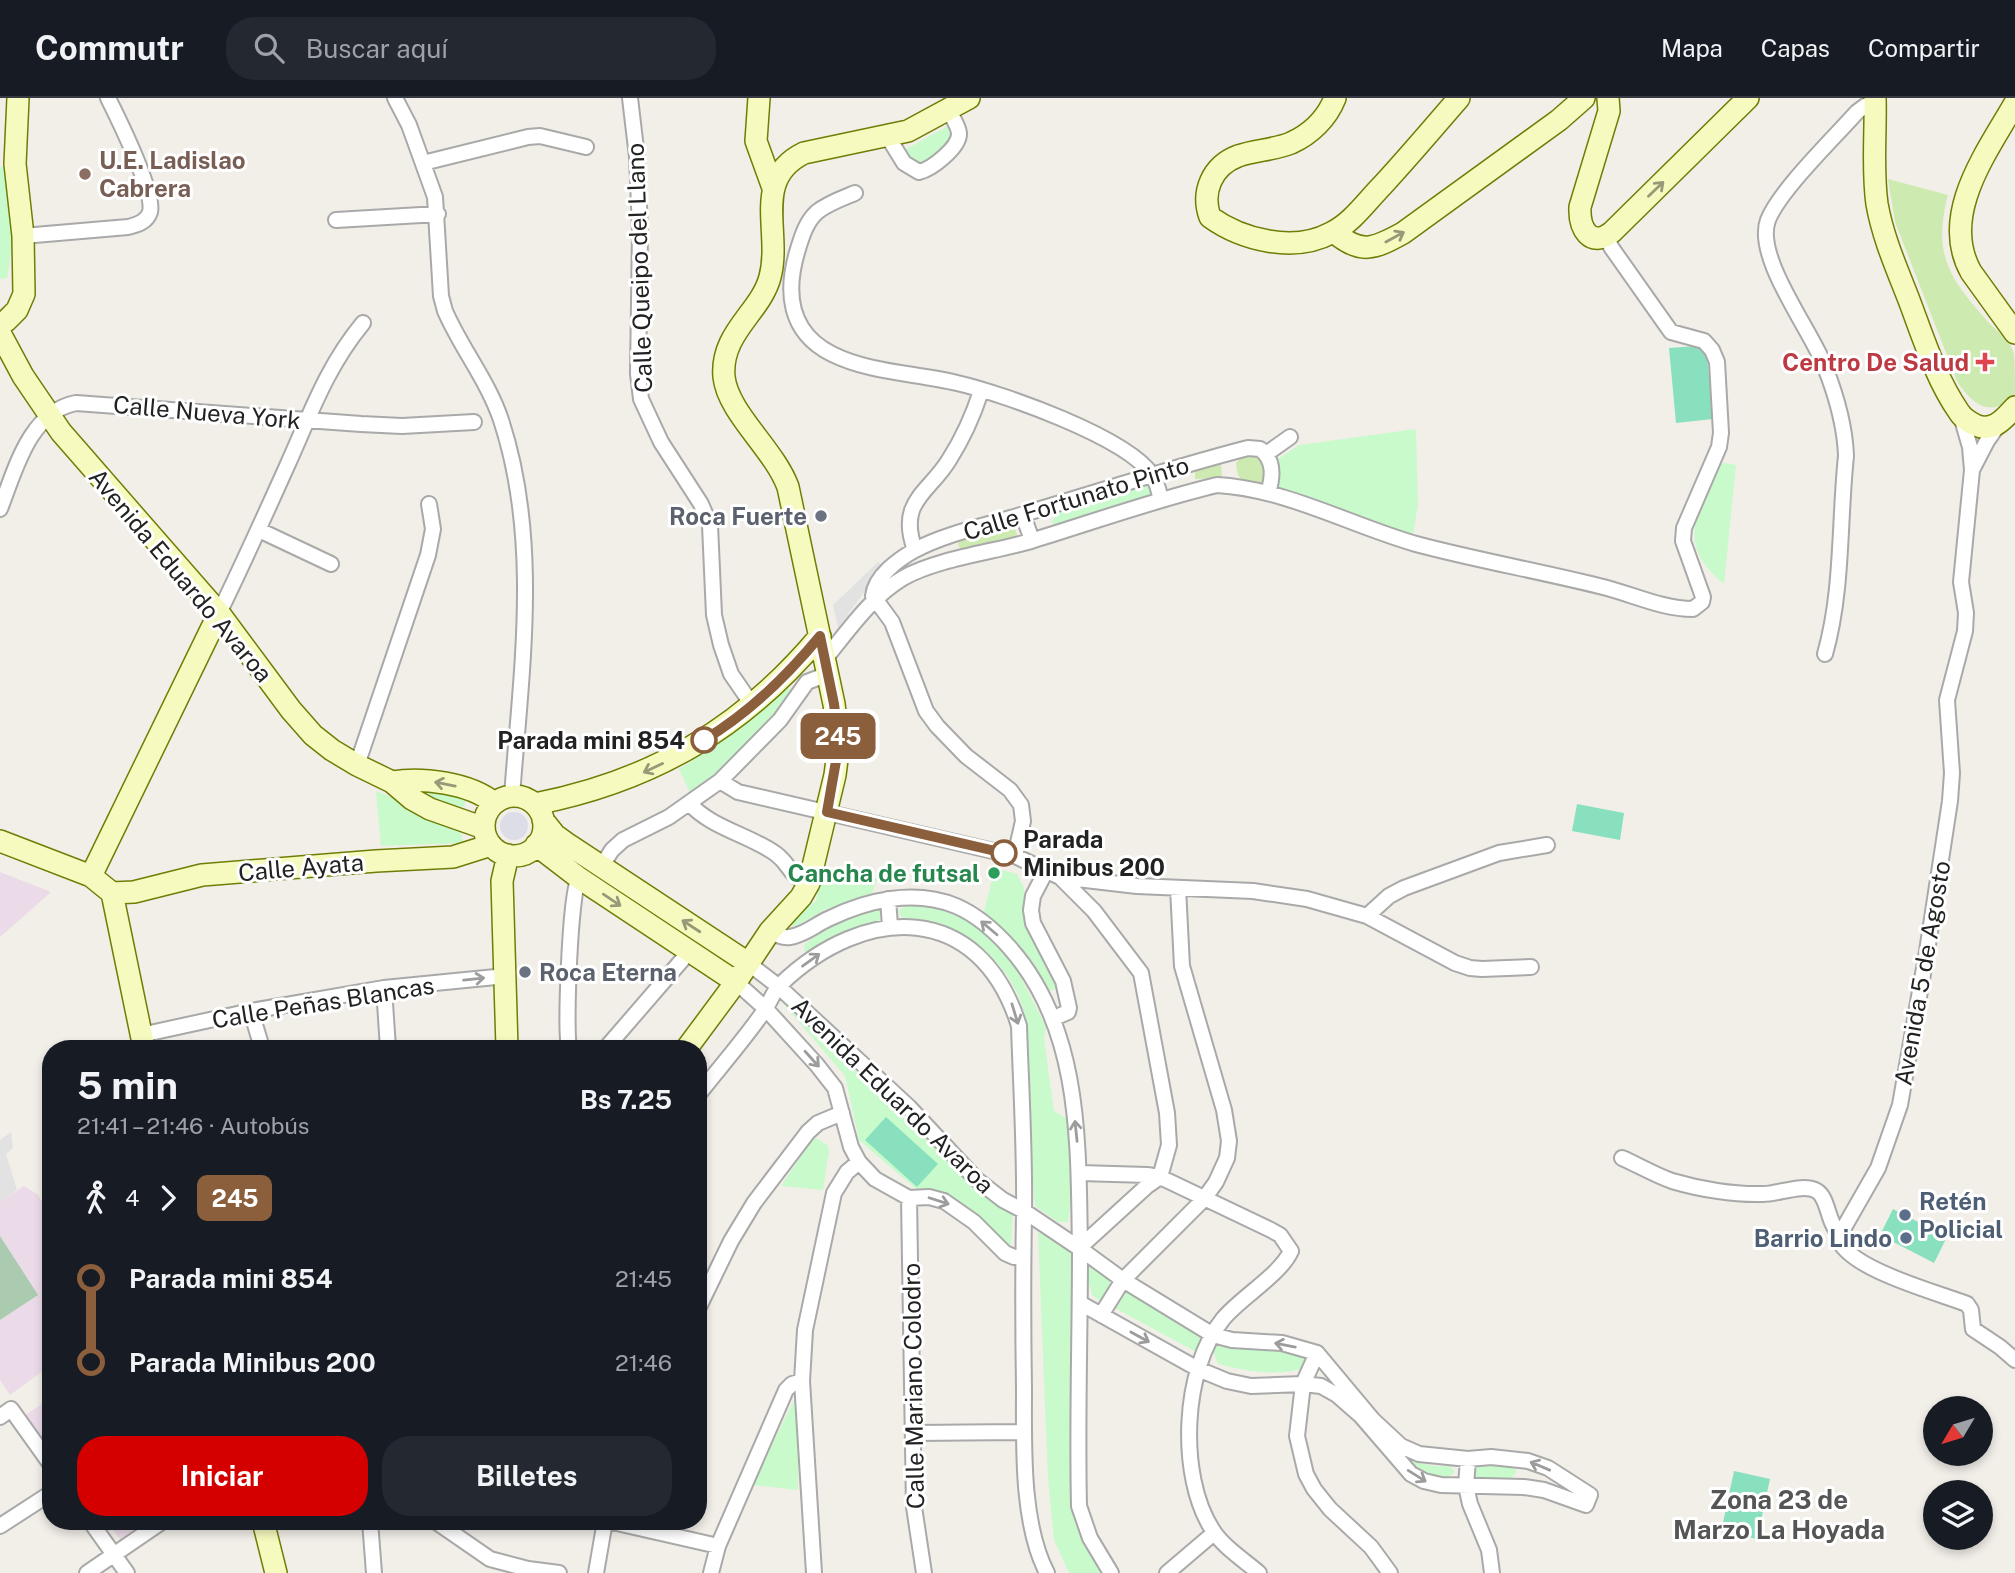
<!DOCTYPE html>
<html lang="es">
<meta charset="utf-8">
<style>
body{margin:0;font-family:"Public Sans",sans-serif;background:#242831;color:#f1f3f6;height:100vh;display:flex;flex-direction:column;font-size:26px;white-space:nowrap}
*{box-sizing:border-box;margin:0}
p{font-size:23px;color:#9ea1a6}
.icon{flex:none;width:38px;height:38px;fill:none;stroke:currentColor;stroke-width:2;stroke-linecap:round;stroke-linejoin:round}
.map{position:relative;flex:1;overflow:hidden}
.side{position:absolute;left:42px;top:942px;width:665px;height:490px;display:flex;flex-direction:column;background:#171b24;border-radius:28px;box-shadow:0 4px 10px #0003}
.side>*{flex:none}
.badge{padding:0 14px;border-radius:10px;font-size:24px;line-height:46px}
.needle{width:46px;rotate:232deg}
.buttons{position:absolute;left:1923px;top:1298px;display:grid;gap:14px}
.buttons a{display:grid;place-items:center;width:70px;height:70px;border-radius:50%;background:#171b24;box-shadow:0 4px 10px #0003;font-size:35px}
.map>.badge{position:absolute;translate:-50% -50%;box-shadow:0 0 0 4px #fff}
.legs{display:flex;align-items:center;gap:10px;height:77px;padding:0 35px;font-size:23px}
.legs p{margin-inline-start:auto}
.overview{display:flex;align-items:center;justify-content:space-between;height:119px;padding:0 35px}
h1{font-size:38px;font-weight:700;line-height:52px}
.cta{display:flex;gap:14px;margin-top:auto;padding:14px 35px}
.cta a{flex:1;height:80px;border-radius:28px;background:#d40000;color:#fff;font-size:28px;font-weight:700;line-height:80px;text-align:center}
.cta a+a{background:#242831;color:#f1f3f6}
ul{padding:0 35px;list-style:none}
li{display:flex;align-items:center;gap:24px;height:84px;font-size:26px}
li i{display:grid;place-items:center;width:10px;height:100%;margin:0 9px;background:currentColor}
li i::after{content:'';width:18px;height:18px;margin:-9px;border:5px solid;border-radius:50%;background:#171b24}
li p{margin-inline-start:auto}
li:first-child i{background:linear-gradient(#0000 50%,currentColor 0)}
li:last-child i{background:linear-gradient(currentColor 50%,#0000 0)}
header{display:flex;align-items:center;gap:42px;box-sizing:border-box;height:98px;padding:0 35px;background:#171b24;border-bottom:2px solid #363941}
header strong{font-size:33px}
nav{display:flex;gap:38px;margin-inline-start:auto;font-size:24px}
.search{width:490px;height:63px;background:#242831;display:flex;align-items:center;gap:18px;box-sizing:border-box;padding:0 24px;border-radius:28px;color:#9ea1a6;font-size:26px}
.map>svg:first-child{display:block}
.industrial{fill:#ebdbe8}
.grass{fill:#cdebb0}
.cemetery{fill:#aacbaf}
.park{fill:#c8facc}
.pitch{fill:#88e0be}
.parking{fill:#e2e2e2}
.plaza{fill:#dddde8}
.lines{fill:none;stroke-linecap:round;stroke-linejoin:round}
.street-casing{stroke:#a9a9a9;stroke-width:18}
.secondary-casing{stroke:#707d05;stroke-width:24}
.street{stroke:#fff;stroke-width:14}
.secondary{stroke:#f7fabf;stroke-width:21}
.oneway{stroke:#979978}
.oneway2{stroke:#9c9c9c}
.line-1-casing{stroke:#fff;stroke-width:16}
.line-1{stroke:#8b5e3c;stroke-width:10}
.education-dot{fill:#8d6e63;stroke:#fff;stroke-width:2.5}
.health-dot{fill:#e0444e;stroke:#fff;stroke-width:2.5}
.worship-dot{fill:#6b7280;stroke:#fff;stroke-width:2.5}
.stop-1-dot{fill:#fff;stroke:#8b5e3c;stroke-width:3.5}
.leisure-dot{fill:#2e9e5b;stroke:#fff;stroke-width:2.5}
.service-dot{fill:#5c6f8a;stroke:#fff;stroke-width:2.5}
.labels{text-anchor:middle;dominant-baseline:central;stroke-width:6;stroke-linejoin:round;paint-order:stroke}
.education-label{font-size:24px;font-weight:bold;fill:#785e54;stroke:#fff;text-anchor:start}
.street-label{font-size:24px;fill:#222;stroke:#fff}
.health-label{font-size:24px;font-weight:bold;fill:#be3a42;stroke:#fff;text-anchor:end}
.worship-label{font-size:24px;font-weight:bold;fill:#5b616d;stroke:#fff;text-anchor:end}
.stop-label{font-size:24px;font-weight:bold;fill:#222;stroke:#fff;text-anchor:end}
.leisure-label{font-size:24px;font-weight:bold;fill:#27864d;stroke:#fff;text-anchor:end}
.service-label{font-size:24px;font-weight:bold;fill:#4e5e75;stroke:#fff;text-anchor:start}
.neighbourhood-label{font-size:26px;font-weight:bold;fill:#555;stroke:#fff}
</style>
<header>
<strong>Commutr</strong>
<div class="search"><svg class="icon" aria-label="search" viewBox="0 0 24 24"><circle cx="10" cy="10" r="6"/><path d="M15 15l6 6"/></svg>Buscar aquí</div>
<nav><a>Mapa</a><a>Capas</a><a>Compartir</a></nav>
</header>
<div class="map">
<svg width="2015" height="1475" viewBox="0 0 2015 1475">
<rect width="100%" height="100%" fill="#f2efe9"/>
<path class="industrial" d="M0,774L51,794L0,839Z
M24,1088L37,1096L51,1117V1267L10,1297L0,1282V1222L37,1197L0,1138V1104Z
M51,1300V1352L24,1318Z
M106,1423H147L120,1441Z"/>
<path class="grass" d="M1888,81L1948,97C1932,158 1950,181 1990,226C1998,234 2010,243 2014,255C2015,266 2015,285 2015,297C1991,321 1972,307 1957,283L1895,124Z
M1257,357L1263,363V382L1260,386C1243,389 1237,381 1236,365L1241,360Z
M1219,365L1221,367L1222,378L1220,380L1195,381V371Z
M1014,427L1017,437L1013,440L963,454L958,447L960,442Z"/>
<path class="cemetery" d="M0,1138L38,1197L0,1222Z"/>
<path class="park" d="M948,28L956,36L954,45L918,70L906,57V51Z
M5,68C11,106 15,142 7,180L0,181V69Z
M1416,331L1418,406L1413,437L1363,424L1282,396L1273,386L1275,363L1299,347Z
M1724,365L1736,367L1724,486C1675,446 1697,416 1717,369Z
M1147,387L1152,393V398L1055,429L1052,424L1057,415Z
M787,590L792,592C761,630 734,673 690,695L679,671L722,643Z
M400,686L465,700V708L458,710Z
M376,693L460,727L463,745L381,748Z
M995,770L1017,776L1024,790L1026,809L1059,889L1051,893L1045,890L1019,848L984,814Z
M864,780H878L870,800L826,811L796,828L790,827L797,816L816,803L820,783L837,785Z
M909,806L938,811L960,819L981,832L999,847L1017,872L1046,929L1044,941L1054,1013L1069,1022L1073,1090L1068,1124H1058L1035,1108C1032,1070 1029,1033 1027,995C1026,966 1030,933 1021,904C1007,866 967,830 927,822C919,820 910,821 901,819L898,813Z
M879,812L882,818L878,824L842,835L809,855L804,853L805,846C828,828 850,816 879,812Z
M786,897L864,982L976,1090L1013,1115L1011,1148L950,1096L916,1091L859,1042L845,978L781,903Z
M816,1040L828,1048L829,1053L823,1092L781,1088L811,1043Z
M1038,1134L1072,1150L1085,1399L1090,1431L1115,1475H1069L1054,1442L1048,1381Z
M1091,1167L1113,1182L1100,1203L1093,1198L1086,1177Z
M1125,1192L1133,1194L1202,1241L1205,1245L1198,1255L1115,1210L1114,1204Z
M1216,1248L1277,1253L1307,1260L1304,1270C1277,1279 1246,1273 1218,1266L1213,1253Z
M798,1294V1392L752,1387Z
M1411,1363L1435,1368H1450L1455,1374L1448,1379L1421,1374Z
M1477,1367H1510L1517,1373L1510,1382H1478L1473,1375Z"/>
<path class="pitch" d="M1696,248L1707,257L1713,321L1676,325L1669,250Z
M1577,706L1624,715L1620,742L1572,733Z
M886,1019L938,1066L917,1089L865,1042Z
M1893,1111L1947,1139L1934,1165L1880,1137Z
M1734,1373L1770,1381L1757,1441L1721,1434Z"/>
<path class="parking" d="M878,464L883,468L838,530L833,507Z
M11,1034L13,1050L6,1056L17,1092L0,1104V1042Z"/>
<path class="plaza" d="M500 728a14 14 0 1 1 28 0a14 14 0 1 1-28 0Z"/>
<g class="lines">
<g class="street-casing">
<path id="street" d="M395,0L409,27L435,99L441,198L445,213C461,250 488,283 501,322C541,443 521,574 512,698
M630,0L637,59L640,132L638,276L641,301L661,344L701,406L710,427L714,517L721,547L731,576L753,608
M888,39L904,65L919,74C932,71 960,49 959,35C958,27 952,19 949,13
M423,65L528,39L540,38L586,49
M855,95C843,100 828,105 817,114C806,124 802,138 798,151C785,193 788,234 832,256C870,275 916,275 957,285C1001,295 1127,339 1152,377C1157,383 1159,394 1161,402
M336,122L438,116
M23,138L128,129C137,127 147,124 150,114C155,95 118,20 108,0
M1961,318L1970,349L1972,372L1961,484L1966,515L1965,533L1947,602L1952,675L1950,703L1927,853L1900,1007L1878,1070L1838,1140C1848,1171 1936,1194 1967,1206L1971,1212L1973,1231L2000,1249L2015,1262
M1266,356L1290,339
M1973,370L1987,343L1999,326
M0,411C15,373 29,314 76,305L361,326L402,328L474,324
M1023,417L1032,442
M259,432L331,466
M915,452C897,403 929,395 949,362C963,340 973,318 981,293
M219,515C243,466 265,417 287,368C311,315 326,270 363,225
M1825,556C1843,493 1839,424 1846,358C1845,328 1836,297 1825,269C1811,232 1754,159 1768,122C1780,92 1834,40 1857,14L1865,8L1876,6
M825,561C848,533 871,499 903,480C936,461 993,454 1031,443C1093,424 1154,402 1217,387C1286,391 1350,427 1416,446C1476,462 1539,473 1599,488C1630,495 1661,511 1693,511L1702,504L1703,499L1683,443L1684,430L1719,349L1721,335L1717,264L1712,252L1704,243L1671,234L1611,149L1607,138
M357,667L428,457L433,431L429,406
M720,683L738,694L1015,758L1060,779L1137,788L1253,793L1307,801L1367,818L1455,865L1470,870L1482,871L1531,869
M689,705C711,730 750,737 776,756C792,768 787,777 809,785
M1015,758L1023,723L1021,707L1010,692L966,658L937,628L926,613L892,524L873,498C875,478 899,461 915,452C949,434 990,427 1027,415C1101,393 1174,369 1248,350L1260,351C1275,362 1273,379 1268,395
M601,769L612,752L623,742L669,719L720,683L780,622L807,584L828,576
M1046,773L1033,798L1031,812L1033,825L1063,883L1069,910L1068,914L1054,920
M1060,779L1094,813L1141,875L1167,1015L1169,1047L1160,1079L1147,1088L1079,1150
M888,801L890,828
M1367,818L1389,798L1404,790L1499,755L1547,747
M770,833C777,837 782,840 790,839C804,837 815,827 828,821C867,802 914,791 956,808C977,817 995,833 1010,850C1083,933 1078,1050 1080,1153C1080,1238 1077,1323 1079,1408L1090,1440L1111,1475
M748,865L778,888L909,1009L976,1081L1003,1102L1024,1113L1079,1150L1123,1182L1213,1237L1232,1242L1282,1245L1317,1255L1373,1322L1401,1348L1419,1356L1468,1361L1491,1359L1528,1363L1548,1370L1590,1397L1586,1407L1544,1392L1524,1389L1441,1387L1424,1383L1411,1376L1361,1318L1337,1297L1321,1288L1303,1286L1251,1288L1227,1283L1198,1271L1080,1205
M736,884L766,911L817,967L835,990L851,1049L859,1064L875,1081L909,1100L929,1099L944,1103L974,1124L1005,1155L1014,1159H1022
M384,890L388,950
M251,913L262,950
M141,937L251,913L384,890L506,878
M569,950C565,930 570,794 579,780
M606,950L689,854
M698,997C720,969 744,942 764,913C770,905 773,893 781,886C864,806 980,802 1019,928C1021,990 1025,1053 1024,1115C1023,1173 1023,1232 1024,1291C1024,1347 1021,1425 1047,1475
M1622,1060C1638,1067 1655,1077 1672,1083C1699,1091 1734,1097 1763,1096C1779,1096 1803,1085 1817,1093C1829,1101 1827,1124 1839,1135
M1080,1075L1147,1077L1160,1079L1271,1132L1280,1137L1291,1153C1280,1177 1240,1200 1223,1221C1182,1271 1178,1378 1212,1431C1222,1448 1244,1462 1259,1475
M909,1100L914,1409L924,1475
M698,1211L731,1143L754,1105L808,1034L818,1025L842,1015
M1101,1217L1123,1182L1204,1101L1216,1084L1227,1060L1229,1043L1224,1012L1182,868L1178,790
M1317,1255L1303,1286L1297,1338L1306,1376L1314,1391L1330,1411L1371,1449L1390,1475
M0,1319L11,1311L51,1367
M914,1335L1024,1334
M1468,1361L1466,1388L1470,1406L1489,1452L1492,1475
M90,1423L127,1475
M370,1423L374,1475
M435,1423L490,1461L528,1471L559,1475
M608,1423L718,1448
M0,1428L51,1395
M87,1475L163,1423
M596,1475L605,1423
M711,1475L718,1448L786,1292L792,1286L802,1283
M814,1475L802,1283L805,1232L834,1095L847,1074L859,1064
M1167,1475L1214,1435"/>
</g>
<g class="secondary-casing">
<path id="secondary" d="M759,0L756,43L773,90
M1335,0C1327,20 1311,36 1291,45C1274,52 1255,52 1238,58C1212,68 1201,94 1210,119C1242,142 1294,155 1331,135C1350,126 1364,107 1378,92C1406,62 1432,31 1459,0
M1608,0L1609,13L1580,109C1579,130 1590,151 1612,134L1748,0
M1875,0C1876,36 1872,71 1877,106C1883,140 1897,171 1909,202C1923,239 1936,281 1959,314C1962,319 1969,324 1975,327C1993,335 2004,321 2015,309
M2015,5C1987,54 1939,117 1971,174L2015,235
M1334,134C1361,157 1374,151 1403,135L1559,22L1584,0
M6,223L17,212L24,196L23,138L15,66L18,0
M1,237L23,278L61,334L219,515L291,612L313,637L332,652L357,667L392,684L412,701L430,711L484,730
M392,684C422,679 470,685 494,705
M484 728a30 30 0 1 1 60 0a30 30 0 1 1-60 0Z
M535,706C653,683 743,630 820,538
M543,722L555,737L566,745L748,865
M0,743L91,778L112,795L144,950
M536,747L579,780L736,884
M91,778L219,515
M112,795L134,794L202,777L376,763L453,759L491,747
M507,950L502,783L508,757
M687,950L736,884L770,833L801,799L809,785L835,677L839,646L834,606L788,389C774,351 728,315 724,279C720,235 761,214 770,179C782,134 751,81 804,55L908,33L969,0
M263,1423L276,1475"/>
</g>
<use href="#street" class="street"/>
<use href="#secondary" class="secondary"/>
</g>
<defs><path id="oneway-shaft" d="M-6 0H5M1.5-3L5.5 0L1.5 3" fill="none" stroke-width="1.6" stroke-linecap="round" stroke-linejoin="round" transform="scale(1.75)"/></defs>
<g class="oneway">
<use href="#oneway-shaft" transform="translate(1656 91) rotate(-44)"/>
<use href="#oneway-shaft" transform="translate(1395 139) rotate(-29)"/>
<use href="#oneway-shaft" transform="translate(653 670) rotate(155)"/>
<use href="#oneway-shaft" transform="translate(445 686) rotate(-169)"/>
<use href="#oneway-shaft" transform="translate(612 802) rotate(34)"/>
<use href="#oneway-shaft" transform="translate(691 828) rotate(-147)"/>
</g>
<g class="oneway2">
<use href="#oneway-shaft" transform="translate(989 830) rotate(-140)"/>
<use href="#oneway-shaft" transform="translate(811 862) rotate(-36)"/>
<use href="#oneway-shaft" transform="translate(474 881) rotate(-6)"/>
<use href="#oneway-shaft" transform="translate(1015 916) rotate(73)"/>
<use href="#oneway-shaft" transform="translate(812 961) rotate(48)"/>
<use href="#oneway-shaft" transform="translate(1076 1033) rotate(-96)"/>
<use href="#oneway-shaft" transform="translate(939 1103) rotate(18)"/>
<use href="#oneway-shaft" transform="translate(1140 1239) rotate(29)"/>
<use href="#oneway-shaft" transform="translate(1285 1247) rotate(-169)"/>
<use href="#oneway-shaft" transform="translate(1540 1368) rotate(-157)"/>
<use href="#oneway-shaft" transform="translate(1417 1378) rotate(32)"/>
</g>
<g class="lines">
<g class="line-1-casing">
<path id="line-1" d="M704,642C749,615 787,578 820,538L834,606L839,646L827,714L1004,755"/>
</g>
<use href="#line-1" class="line-1"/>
</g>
<circle class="education-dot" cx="85" cy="76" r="7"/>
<path class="health-dot" d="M1981.5 253.5h7v7h7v7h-7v7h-7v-7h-7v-7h7z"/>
<g class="worship-dot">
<circle cx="821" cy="418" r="7"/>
<circle cx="525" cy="874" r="7"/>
</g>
<g class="stop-1-dot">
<circle cx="704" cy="642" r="12"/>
<circle cx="1004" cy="755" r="12"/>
</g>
<circle class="leisure-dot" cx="994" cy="775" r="7"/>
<g class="service-dot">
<circle cx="1905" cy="1117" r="7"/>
<circle cx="1906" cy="1140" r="7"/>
</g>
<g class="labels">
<g class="education-label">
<text x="99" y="62">U.E. Ladislao<tspan x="99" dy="28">Cabrera</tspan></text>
</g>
<g class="street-label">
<text transform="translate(639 170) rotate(-92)">Calle Queipo del Llano</text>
<text transform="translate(207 314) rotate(5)">Calle Nueva York</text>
<text transform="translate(1076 400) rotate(-17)">Calle Fortunato Pinto</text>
<text transform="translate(181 477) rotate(50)">Avenida Eduardo Avaroa</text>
<text transform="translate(301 769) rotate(-5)">Calle Ayata</text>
<text transform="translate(1922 875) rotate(-80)">Avenida 5 de Agosto</text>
<text transform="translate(323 904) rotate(-9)">Calle Peñas Blancas</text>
<text transform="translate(893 997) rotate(44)">Avenida Eduardo Avaroa</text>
<text transform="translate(913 1288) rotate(-91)">Calle Mariano Colodro</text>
</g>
<g class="health-label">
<text x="1969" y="264">Centro De Salud</text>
</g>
<g class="worship-label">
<text x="807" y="418">Roca Fuerte</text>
<text x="539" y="874" text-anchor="start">Roca Eterna</text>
</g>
<g class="stop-label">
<text x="685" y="642">Parada mini 854</text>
<text x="1023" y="741" text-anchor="start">Parada<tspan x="1023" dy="28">Minibus 200</tspan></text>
</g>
<g class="leisure-label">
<text x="980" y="775">Cancha de futsal</text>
</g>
<g class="service-label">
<text x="1919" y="1103">Retén<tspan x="1919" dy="28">Policial</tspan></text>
<text x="1892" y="1140" text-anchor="end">Barrio Lindo</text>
</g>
<g class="neighbourhood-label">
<text x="1779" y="1401">Zona 23 de<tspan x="1779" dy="30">Marzo La Hoyada</tspan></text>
</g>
</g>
</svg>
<div class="buttons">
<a><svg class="needle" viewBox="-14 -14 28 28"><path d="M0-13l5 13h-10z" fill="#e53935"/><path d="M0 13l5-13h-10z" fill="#9ea1a6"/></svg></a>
<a><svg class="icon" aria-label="layers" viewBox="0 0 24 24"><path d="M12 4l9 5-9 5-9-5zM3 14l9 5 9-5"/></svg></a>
</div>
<b class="badge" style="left:838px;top:638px;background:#8b5e3c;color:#fff">245</b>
<section class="side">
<div class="overview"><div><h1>5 min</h1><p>21:41 – 21:46 · Autobús</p></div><b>Bs 7.25</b></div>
<div class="legs"><svg class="icon" aria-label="walk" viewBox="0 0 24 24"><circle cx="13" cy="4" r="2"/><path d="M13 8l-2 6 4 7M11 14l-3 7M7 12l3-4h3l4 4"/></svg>4<svg class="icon" aria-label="forward" viewBox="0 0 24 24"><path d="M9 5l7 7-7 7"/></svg><b class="badge" style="background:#8b5e3c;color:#fff">245</b></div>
<ul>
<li><i style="color:#8b5e3c"></i><b>Parada mini 854</b><p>21:45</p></li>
<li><i style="color:#8b5e3c"></i><b>Parada Minibus 200</b><p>21:46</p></li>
</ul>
<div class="cta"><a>Iniciar</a><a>Billetes</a></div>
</section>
</div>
